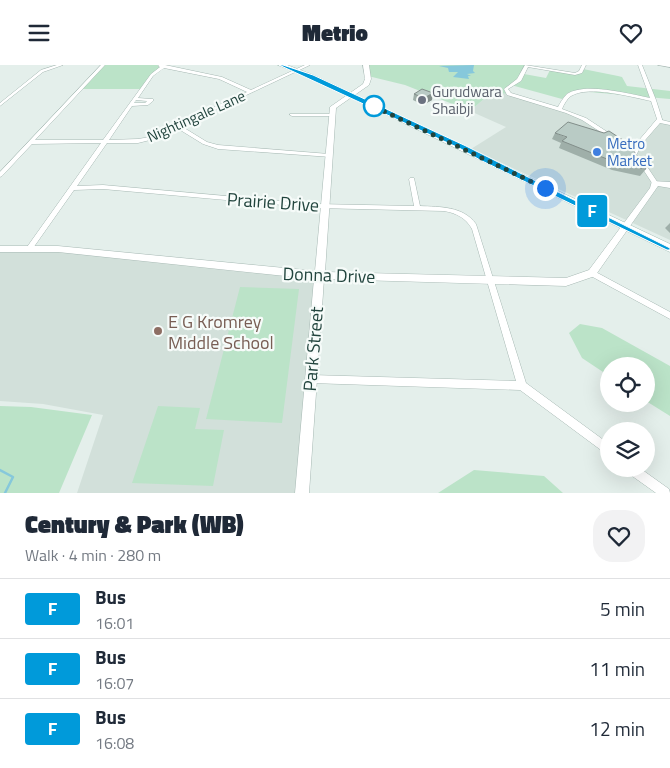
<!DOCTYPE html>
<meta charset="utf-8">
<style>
body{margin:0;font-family:"Titillium Web",sans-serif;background:#f2f2f3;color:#1f2937;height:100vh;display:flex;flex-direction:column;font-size:19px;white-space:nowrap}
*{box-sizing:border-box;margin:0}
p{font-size:16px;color:#747a83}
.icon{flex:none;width:28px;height:28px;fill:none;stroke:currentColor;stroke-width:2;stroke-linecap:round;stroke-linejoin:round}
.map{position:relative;height:428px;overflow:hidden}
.side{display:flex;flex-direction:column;background:#fff;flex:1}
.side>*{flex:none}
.badge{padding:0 10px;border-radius:4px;font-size:18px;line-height:32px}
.buttons{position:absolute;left:600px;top:292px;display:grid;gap:10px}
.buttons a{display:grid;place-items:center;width:55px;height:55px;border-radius:50%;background:#fff;box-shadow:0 5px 20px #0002;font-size:25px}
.you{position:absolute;width:25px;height:25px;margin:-12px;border:4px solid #fff;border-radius:50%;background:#1a73e8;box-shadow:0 0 0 8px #1a73e833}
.map>.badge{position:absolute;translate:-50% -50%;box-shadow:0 0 0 2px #fff}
.round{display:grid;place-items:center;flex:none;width:52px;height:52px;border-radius:20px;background:#f2f2f3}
.overview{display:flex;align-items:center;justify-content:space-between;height:85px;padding:0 25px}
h1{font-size:24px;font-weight:800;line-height:38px}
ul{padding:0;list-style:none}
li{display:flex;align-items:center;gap:15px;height:60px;padding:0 25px;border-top:1px solid #e0e1e3}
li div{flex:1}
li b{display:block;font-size:19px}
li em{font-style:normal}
li .badge{min-width:55px;font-weight:700;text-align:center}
header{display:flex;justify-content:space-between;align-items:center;height:65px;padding:0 25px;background:#fff;font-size:22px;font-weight:800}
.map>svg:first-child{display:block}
.built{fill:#d2e0da}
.green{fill:#bbe3c8}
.water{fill:#86c8db}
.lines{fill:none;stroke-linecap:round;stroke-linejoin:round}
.stream{stroke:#86c8db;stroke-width:2.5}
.minor-casing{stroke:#a6b8b3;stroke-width:1}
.tertiary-casing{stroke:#a6b8b3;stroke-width:1}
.secondary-casing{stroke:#a1bdb5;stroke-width:1}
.minor{fill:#fff;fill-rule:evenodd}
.tertiary{fill:#fff;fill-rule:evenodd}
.secondary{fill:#fff;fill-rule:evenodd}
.wall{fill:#9fafa9}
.shaded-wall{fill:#828e8a}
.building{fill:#b9cbc5;stroke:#828e8a}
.line{fill:#009ada;stroke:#fff}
.walk{stroke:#21443d;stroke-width:5;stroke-dasharray:0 9}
.worship-dot{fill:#6b7280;stroke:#f6fbf9;stroke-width:2}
.stop-dot{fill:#fff;stroke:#009ada;stroke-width:2.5}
.shop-dot{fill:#3f7fe0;stroke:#f6fbf9;stroke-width:2}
.education-dot{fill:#8d6e63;stroke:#f6fbf9;stroke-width:2}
.labels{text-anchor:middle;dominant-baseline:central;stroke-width:4.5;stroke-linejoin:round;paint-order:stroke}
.far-worship-label{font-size:15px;fill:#5b616d;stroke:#f6fbf9;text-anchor:start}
.far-street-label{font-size:15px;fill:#21443d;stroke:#f6fbf9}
.far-shop-label{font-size:15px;fill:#366cbe;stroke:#f6fbf9;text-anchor:start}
.street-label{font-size:18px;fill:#21443d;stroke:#f6fbf9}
.education-label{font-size:18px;fill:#785e54;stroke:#f6fbf9;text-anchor:start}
</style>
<header><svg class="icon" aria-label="menu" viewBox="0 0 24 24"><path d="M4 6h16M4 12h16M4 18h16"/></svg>Metrio<svg class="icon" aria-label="heart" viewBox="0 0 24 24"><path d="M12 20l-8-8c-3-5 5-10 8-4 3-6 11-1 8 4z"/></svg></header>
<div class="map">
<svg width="670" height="428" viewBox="0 0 670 428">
<rect width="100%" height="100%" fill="#e4efeb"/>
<path class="built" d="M492,27L509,29L578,51L635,88L659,56L670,59V175L471,84L506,62L470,46Z
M0,184H58L319,211L302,428H77L103,350L43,339L0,336Z"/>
<path class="green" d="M103,0H157L164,1L158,4L142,24H80Z
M366,0H527L524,9L546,13L550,5L575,9L583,4L618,11L622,12L627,21L670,26V34L578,26L568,28L562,34L511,20L506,24L509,29L492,27L470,46L405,20L368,11Z
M240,222L299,224L282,358L206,354Z
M580,259L602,263L670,301V351L646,336V301H609V311L582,293L569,268Z
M0,341L31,342L92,350L59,428H0Z
M158,341L200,343L195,364L224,365L213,421L132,418Z
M474,405L544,411L563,428H438Z"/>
<path class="water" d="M474,0L473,6L475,8L467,9L471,11H468L469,14L453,12L458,7H449L448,3L439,1Z"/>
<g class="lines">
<path class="stream" d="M0,405L13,412L5,428"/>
<g class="minor-casing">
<path id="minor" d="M57,0H63L43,7L0,41V38L41,5Z
M101,0H105L35,75H103L151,9L160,2L158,1L159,0H165L222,12L251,25L305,0H310L181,61L207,77L218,80L329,89L332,91L331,92L218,84L203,79L177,63L154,74L138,78H107L77,121L103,120L316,139L414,141L409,114L410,113H414L420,141C440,142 463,141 476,159L526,318L609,379V391L520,325L311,318L308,317L306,314L308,311L311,310L516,316L472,164C466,153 456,148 444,146L316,143L103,124L74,125L31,186H27L25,184L27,182L101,78L32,79L2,111L0,112V107ZM164,3L219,14L247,27L150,72L138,74L109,75L132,41L148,40L153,36V34H151L138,33L153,11ZM136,35L147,36L145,38H134Z
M525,0L575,8L579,6L582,0H586L582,8L575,10L528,2L521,16L508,24L511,28L558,42C560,38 563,33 567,29C585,17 629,29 650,33L638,0H642L656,35L662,54V55L670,57V60L660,58L640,81L637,89H633L632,88L635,80L657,54L651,36C631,32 589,20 571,31C567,34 564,39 562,44L586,53L615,72L610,73L582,55L566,48L507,30L504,24L517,14Z
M658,0H670V2Z
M290,49H332L334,50L332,51H292L290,50Z
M640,93L642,94L658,118L657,119H653L652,118L637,95Z
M592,205L670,247V254L589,210L588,208L589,206Z
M627,404H641L669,424L670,428H656L628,408Z"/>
</g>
<g class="tertiary-casing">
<path id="tertiary" d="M363,0H369L371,14L369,20L336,43L325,207L566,213L589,205L650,123L652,116L670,117V123L658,121L595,211L566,221L324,214L309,428H295L314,214L58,187H0V181H58L315,206L330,42L363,19L365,14Z"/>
</g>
<g class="secondary-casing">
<path id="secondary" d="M278,0H287L313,10L670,179V187L309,12Z"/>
</g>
<use href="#minor" class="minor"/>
<use href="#tertiary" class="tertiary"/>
<use href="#secondary" class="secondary"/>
</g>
<path class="wall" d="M414,29L432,35L423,40L413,35Z
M555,68L646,104L640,111L612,105L559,83L561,78L552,74Z
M670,158V168L665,163Z"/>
<path class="shaded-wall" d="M433,28L432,35L423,40L424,33Z"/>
<path class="building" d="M422,24L433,28L424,33L414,29Z
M568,57L604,68L609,66L629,79L646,104L617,98L562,76L567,72L555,68Z"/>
<path class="line" d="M279,0H283L313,10L466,81L670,183V185H667L480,95L461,84Z"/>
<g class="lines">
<path class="walk" d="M374,41L371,40L545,123"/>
</g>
<circle class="worship-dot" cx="422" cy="35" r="5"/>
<circle class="stop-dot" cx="374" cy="41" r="10"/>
<circle class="shop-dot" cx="597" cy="87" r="5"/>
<circle class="education-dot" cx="158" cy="266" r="5"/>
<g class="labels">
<g class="far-worship-label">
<text x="432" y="26">Gurudwara<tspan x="432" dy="17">Shaibji</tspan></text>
</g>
<g class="far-street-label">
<text transform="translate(196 51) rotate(-24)">Nightingale Lane</text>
</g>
<g class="far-shop-label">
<text x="607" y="78">Metro<tspan x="607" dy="17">Market</tspan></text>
</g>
<g class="street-label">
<text transform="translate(273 137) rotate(4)">Prairie Drive</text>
<text transform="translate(329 210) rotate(2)">Donna Drive</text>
<text transform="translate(313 284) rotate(-85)">Park Street</text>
</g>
<g class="education-label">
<text x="168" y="256">E G Kromrey<tspan x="168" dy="21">Middle School</tspan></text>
</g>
</g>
</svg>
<div class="buttons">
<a><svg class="icon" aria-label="locate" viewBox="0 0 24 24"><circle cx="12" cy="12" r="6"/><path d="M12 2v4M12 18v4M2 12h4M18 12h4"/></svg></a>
<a><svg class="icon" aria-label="layers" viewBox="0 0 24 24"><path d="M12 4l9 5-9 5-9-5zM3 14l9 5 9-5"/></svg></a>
</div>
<div class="you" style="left:545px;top:123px"></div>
<b class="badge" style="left:592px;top:146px;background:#009ada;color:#fff">F</b>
</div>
<section class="side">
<div class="overview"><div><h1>Century &amp; Park (WB)</h1><p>Walk · 4 min · 280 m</p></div><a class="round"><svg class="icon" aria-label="heart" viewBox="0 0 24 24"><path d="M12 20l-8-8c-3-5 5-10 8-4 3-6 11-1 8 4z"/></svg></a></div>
<ul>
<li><span class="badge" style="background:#009ada;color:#fff">F</span><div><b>Bus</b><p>16:01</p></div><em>5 min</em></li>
<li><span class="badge" style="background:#009ada;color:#fff">F</span><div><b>Bus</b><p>16:07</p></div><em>11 min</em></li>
<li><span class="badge" style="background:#009ada;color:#fff">F</span><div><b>Bus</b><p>16:08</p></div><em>12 min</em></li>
</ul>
</section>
